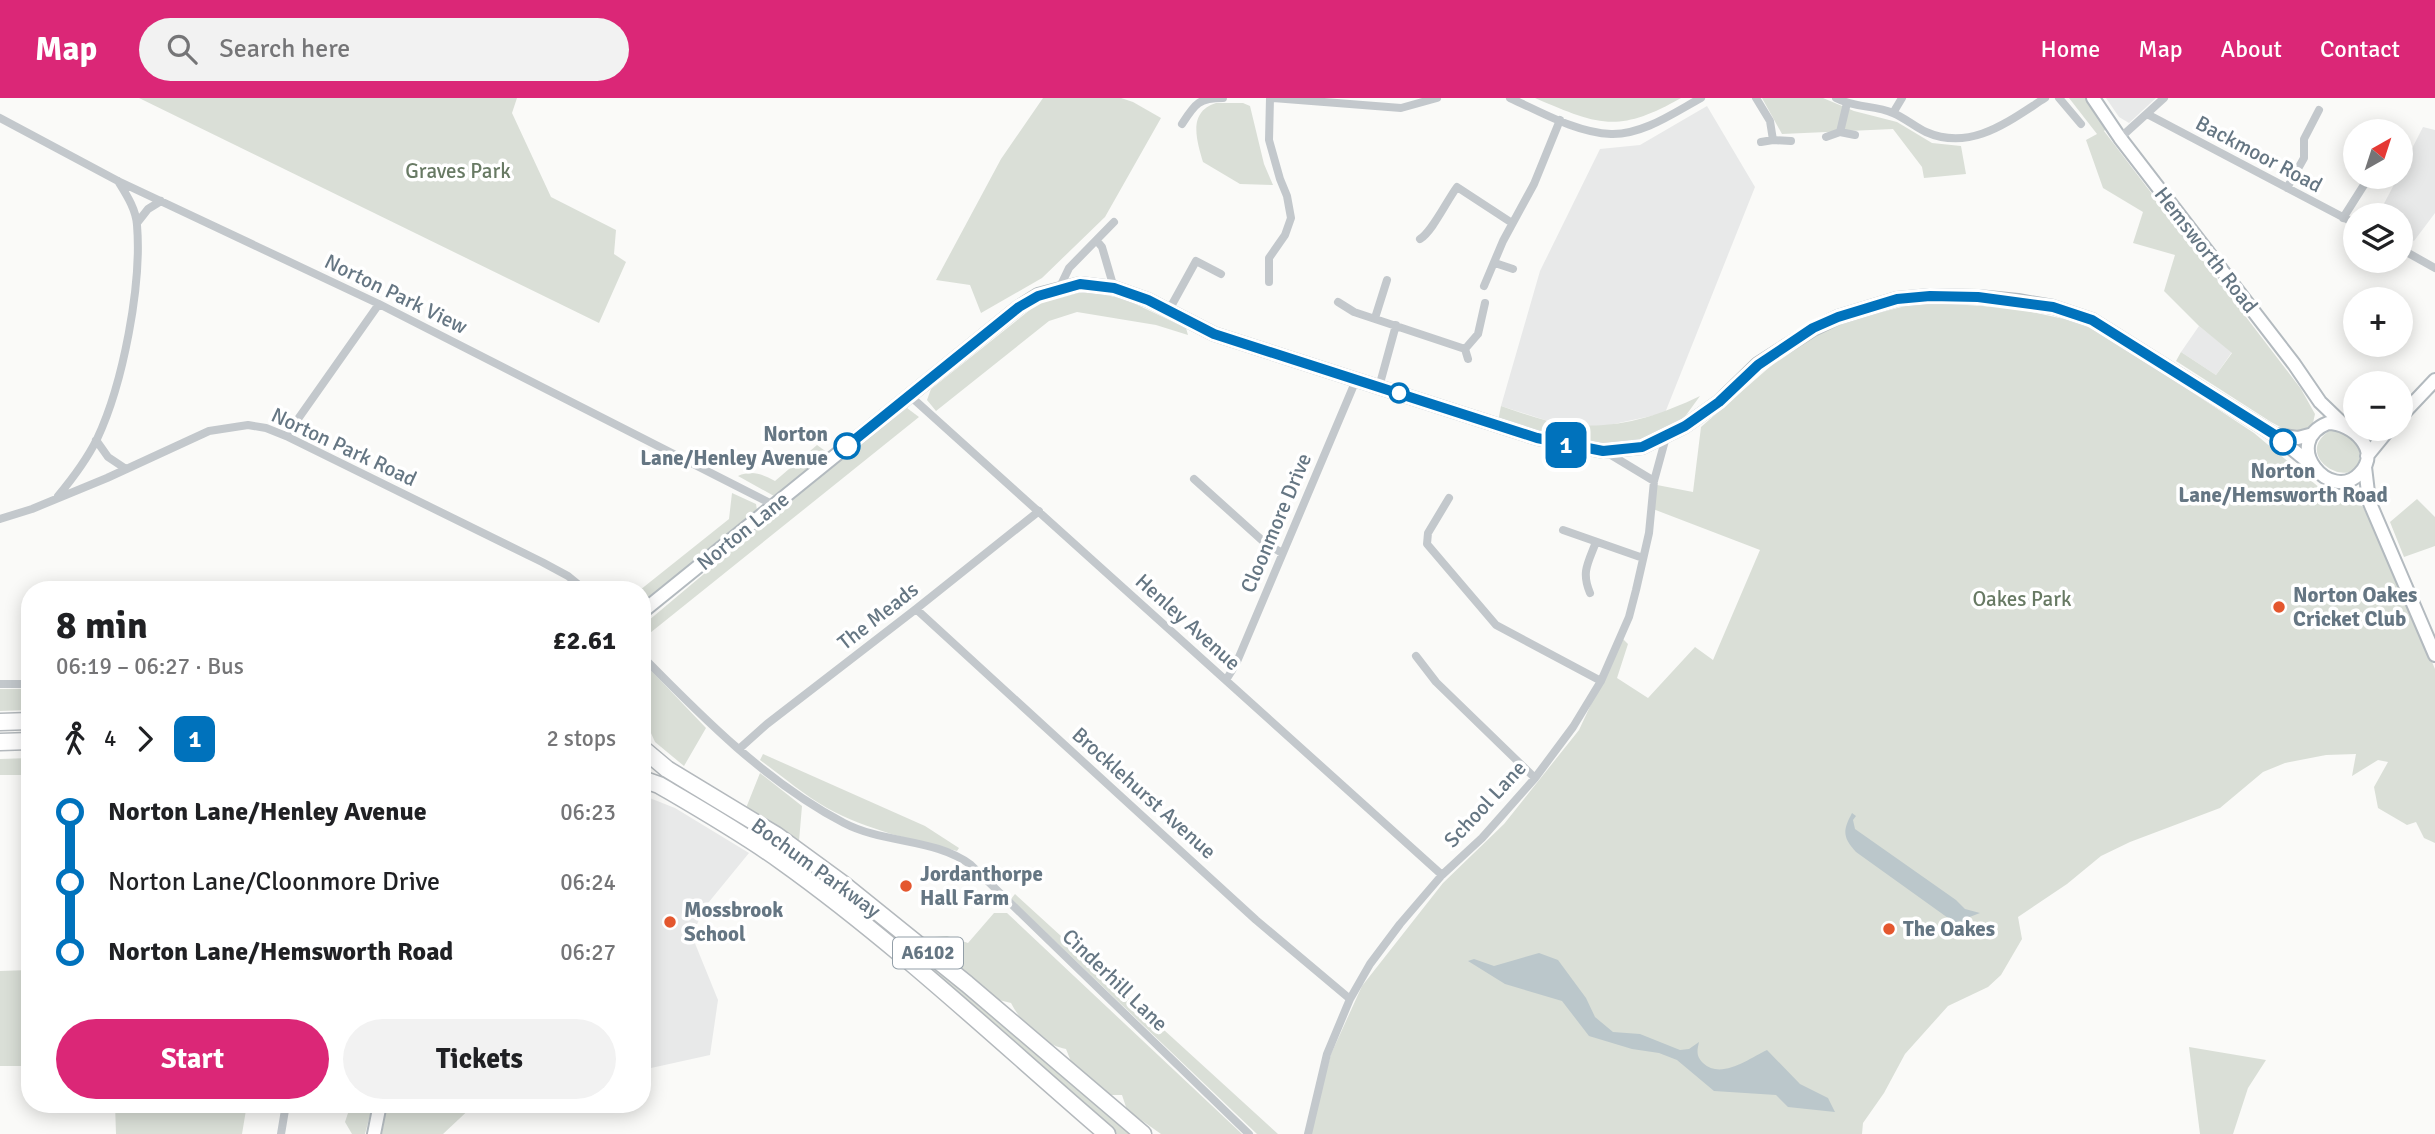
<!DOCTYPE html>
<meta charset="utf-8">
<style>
body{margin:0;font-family:Signika,sans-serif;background:#f2f2f2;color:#202124;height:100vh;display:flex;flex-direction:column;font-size:26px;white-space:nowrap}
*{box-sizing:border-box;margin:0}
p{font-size:23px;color:#757577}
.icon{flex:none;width:38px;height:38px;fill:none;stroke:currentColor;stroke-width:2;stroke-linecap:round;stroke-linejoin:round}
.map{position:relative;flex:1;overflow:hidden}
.sheet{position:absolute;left:21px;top:483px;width:630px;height:532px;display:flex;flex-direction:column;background:#fff;border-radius:28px;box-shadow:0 4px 18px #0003}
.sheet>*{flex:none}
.badge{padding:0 14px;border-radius:10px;font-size:24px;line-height:46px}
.needle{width:46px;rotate:39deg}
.controls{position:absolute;left:2343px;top:21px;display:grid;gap:14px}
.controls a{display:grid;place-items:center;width:70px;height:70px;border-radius:50%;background:#fff;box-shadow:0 4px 18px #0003;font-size:35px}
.map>.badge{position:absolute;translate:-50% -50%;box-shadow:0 0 0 4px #fff}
.legs{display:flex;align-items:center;gap:10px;height:77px;padding:0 35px;font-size:23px}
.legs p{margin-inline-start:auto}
.headline{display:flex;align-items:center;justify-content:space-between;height:119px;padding:0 35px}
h1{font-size:38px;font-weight:700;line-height:52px}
.primary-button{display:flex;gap:14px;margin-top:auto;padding:14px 35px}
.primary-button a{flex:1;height:80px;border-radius:42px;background:#db2777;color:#fff;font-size:28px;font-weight:700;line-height:80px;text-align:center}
.primary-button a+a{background:#f2f2f2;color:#202124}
ul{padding:0 35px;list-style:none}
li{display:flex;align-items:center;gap:24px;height:70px;font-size:26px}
li i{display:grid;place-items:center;width:10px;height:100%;margin:0 9px;background:currentColor}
li i::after{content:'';width:18px;height:18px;margin:-9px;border:5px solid;border-radius:50%;background:#fff}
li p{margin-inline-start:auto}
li:first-child i{background:linear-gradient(#0000 50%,currentColor 0)}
li:last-child i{background:linear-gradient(currentColor 50%,#0000 0)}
header{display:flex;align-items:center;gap:42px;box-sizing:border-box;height:98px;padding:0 35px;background:#db2777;color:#fff}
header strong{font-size:33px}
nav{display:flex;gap:38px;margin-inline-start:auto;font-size:24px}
.search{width:490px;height:63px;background:#f2f2f2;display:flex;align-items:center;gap:18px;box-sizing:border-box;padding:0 24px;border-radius:38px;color:#757577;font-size:26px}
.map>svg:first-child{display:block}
.built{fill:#e8e9e9}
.green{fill:#dadfd7}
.water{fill:#bbc7cb}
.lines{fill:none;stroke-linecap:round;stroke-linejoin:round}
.secondary-casing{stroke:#b3babf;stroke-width:16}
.highway-casing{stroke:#b4b9bd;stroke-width:19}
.street{stroke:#c3c8cc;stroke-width:8}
.secondary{stroke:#fff;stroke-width:12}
.highway{stroke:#fff;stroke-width:16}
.line-1-casing{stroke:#fff;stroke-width:16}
.line-1{stroke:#0072bc;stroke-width:10}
.stop-1-dot{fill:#fff;stroke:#0072bc;stroke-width:3.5}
.poi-dot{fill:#e4572e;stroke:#fff;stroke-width:2.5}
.labels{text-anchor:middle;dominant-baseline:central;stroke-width:7;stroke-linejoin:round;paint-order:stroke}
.shield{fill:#fff;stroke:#939fa8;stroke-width:2}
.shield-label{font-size:19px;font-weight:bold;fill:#657683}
.street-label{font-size:21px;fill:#657683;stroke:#fff}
.park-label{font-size:21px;fill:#687a64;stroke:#fff}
.stop-label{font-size:21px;font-weight:bold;fill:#657683;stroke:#fff;text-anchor:end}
.poi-label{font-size:21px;font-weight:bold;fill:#657683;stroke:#fff;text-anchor:start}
</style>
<header>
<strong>Map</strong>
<div class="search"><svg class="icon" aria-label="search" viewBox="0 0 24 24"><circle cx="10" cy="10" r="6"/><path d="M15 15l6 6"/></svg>Search here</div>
<nav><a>Home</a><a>Map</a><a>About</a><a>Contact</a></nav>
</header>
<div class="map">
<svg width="2435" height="1036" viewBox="0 0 2435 1036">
<rect width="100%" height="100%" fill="#fafaf8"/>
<path class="built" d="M2106,0H2156L2129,25L2119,19Z
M1707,8L1755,89L1665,315L1600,329L1548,323L1501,308L1540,173L1600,51L1640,47Z
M2423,29L2435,32V115L2414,143L2401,136V117H2378L2398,79H2401V72Z
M2199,228L2232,254L2216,277L2181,254Z
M642,697L675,710L749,755L704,810L692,838L718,902L710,957L642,972Z"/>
<path class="green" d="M139,0H517L512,15L551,99L616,132L614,156L626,164L599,225Z
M1043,0H1121L1133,4L1161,20L1105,119L1042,180L981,215L970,187L936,182L1001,61Z
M1535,0H1681C1618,36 1598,27 1535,0Z
M1762,0H1823L1854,13L1897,24L1932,45L1961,48L1966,76L1924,80L1922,69L1893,31L1782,36Z
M2069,0H2085L2106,31L2104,33L2301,291L2315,316L2313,325L2305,335H2291L2271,324L2176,263L2181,254L2216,277L2232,255L2199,228L2164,193L2175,157L2133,145L2143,114L2103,90L2086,42L2097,36Z
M1216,5H1243L1250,8L1264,66L1273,87L1240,86L1203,64C1197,43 1187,14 1216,5Z
M1067,195H1096L1125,201L1186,230L1188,237L1156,227L1077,214L1049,223L936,313L927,302L931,291L1041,203Z
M1921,204L2013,210L2078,224L2110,240L2254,335L2339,406L2349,398L2363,409L2390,464L2435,571V745L2424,740L2416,724L2407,727L2378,710L2374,689L2388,664L2378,662L2352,678L2356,656L2326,657L2285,665L2263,674L2220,710L2130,744L2101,758L2067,786L2018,819L2022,841L2001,877L1988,889L1948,908L1905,956L1884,995L1863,1025L1862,1036H1309L1331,956L1362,888L1443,785L1504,726L1579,632L1622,540L1628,546L1617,580L1648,600L1695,549L1713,562L1760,452L1653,411L1657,387L1693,394L1701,329L1788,253L1843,224Z
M1700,298L1684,320L1643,342L1622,347L1574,344L1498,323L1501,308C1516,313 1532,319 1548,323C1604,335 1650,322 1700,298Z
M907,310L919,319L645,539L642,537V528L823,376Z
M2331,332C2344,331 2361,343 2360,359C2356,397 2288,358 2331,332Z
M817,347L828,355L774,398L738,378C752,372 762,376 775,383Z
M732,395L756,406L757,412L754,418L642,507V492H640L729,421Z
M2417,401L2435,419V448L2404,459L2390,424Z
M642,563L706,630L684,668L655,644L642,615Z
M0,591H30V612L0,613Z
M763,656L925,728L959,750L957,753C913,742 867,732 827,710C804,697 782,678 760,662Z
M30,660V677H0V661Z
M760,675L802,708L799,743L746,710Z
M783,751L814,773L900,841L1135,1036H1116L928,871L785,761Z
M1015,796L1278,1036H1257L1011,801Z
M994,815H1007L1242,1036H1161L1127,1012L1122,997H1110L1072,966L1066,951C1044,947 1021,925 1011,905L995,901L922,840L947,838L968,845Z
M30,872V968H0V873Z
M2189,949L2266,962L2248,990L2233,1036H2200Z
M115,1006H247L242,1036H116Z
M351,1006H373L365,1036H352L345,1024Z
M387,1006H475L443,1036H382Z"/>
<path class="water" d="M1852,715L1856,718L1853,722L1855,731L1956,802L1965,811L1980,815L1967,820L1962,830L1856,754C1842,739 1843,732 1852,715Z
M1539,855L1558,862L1586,900L1595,919L1613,934L1640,936L1680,952L1689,951L1699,944C1697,953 1696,958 1703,965C1721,982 1748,961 1767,952L1800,986L1828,1000L1835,1014L1788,1009L1776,997L1714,993L1677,962L1659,955L1632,951L1589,938L1562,903L1505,886L1468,863L1474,861L1494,868Z"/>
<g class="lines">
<g class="secondary-casing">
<path id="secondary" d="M2093,0L2120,40L2294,266L2320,304L2345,328
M2401,318L2435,282
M2328,325C2352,325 2382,352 2360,375C2331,407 2279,345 2328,325Z
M2275,337L2298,340L2313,336
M2367,358L2389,331
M2365,369L2369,403L2435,557
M642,514L1019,209L1038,197L1080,186L1114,190L1148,202L1214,236L1537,340L1603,353L1642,349L1685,328L1719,304L1758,266L1813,231L1838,219L1897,201L1930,198L1978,199L2018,203L2053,209L2092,222L2275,337L2312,367
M374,1036L380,1006"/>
</g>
<g class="highway-casing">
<path id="highway" d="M0,624L30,623
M0,644L30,643
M642,650L667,671L776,737L843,786L967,886L1143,1036
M642,681L659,687C700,711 742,735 781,763C896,845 1000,944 1107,1036"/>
</g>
<path class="street" d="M1273,0L1401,10L1437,0
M1510,0C1541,14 1577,35 1611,36C1643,37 1675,14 1701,0
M1756,0L1770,23L1773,42
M1836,0C1854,10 1875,7 1893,15C1905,20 1915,29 1926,34C1971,54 2009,23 2045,0
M2059,0L2081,26
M1893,15L1902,0
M2147,16L2356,126
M0,20L118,83L379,206L774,407
M1182,26C1195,6 1198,0 1223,0
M1840,34L1847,5
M1826,39L1840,34L1855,37
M2120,40L2164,0
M1761,44L1773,42L1791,43
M2287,90L2304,60V41L2319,12
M2343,120L2369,79
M137,125L148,111L161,103
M1420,141C1432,134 1446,104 1457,89L1512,125
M1097,143L1102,149L1114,190
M2401,151L2435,170
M1495,165L1513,171
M1269,184V160L1285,137L1291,120L1287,98L1280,81L1269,42L1270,0
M1484,188L1503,143L1534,86L1560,22
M1059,191L1069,170L1114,124
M1338,204L1354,214L1465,251L1468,261
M1169,212L1196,163L1221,176
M1375,220L1387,182
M1465,251L1478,236L1485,205
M1379,289L1396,227
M909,297L1442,777
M286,338L379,206
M96,342L108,359L126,371
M1606,354L1654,383
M1194,381L1264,444L1282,455
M58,398C73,380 87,361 97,341C123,286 142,187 137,127C136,111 126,96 118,83
M1449,400L1428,435L1427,446L1496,527L1601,583
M0,421L32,411L107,380L209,333L248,327L266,330L286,338L542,464L568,478L585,492
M1563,432L1643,460
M1590,495C1581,474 1588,465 1596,444
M916,511L1256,822L1350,901
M642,558C703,620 766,684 844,725C884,746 935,740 971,767L1249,1036
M1416,558L1436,584L1535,680
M1226,582L1236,566L1356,282
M0,586H30
M739,651L767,626L916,511L1039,413
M281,1036L286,1006
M1308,1036L1327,956L1350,901L1370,866L1400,826L1442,777L1482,740L1535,680L1573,629L1601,583L1629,519L1636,492L1649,435L1654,383L1666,339"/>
<use href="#secondary" class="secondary"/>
<use href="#highway" class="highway"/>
</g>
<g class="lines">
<g class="line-1-casing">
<path id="line-1" d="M847,348L1019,209L1038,198L1080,186L1114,190L1148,202L1214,236L1537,340L1603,353L1642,349L1685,328L1719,304L1758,267L1813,230L1838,219L1897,201L1930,198L1978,199L2053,209L2092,222L2275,337L2283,344"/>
</g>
<use href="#line-1" class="line-1"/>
</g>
<g class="stop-1-dot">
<circle cx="1399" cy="295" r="9"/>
<circle cx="2283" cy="344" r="12"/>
<circle cx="847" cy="348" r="12"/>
</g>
<g class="poi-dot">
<circle cx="2279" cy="509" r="7"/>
<circle cx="906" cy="788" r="7"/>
<circle cx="670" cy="824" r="7"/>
<circle cx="1889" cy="831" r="7"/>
</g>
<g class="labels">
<rect class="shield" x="893" y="839.5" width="70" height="31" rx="5"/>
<g class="shield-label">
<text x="928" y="855">A6102</text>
</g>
<g class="street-label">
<text transform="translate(2259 56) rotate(28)">Backmoor Road</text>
<text transform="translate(2206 152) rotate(52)">Hemsworth Road</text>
<text transform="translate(396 196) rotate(26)">Norton Park View</text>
<text transform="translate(344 349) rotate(25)">Norton Park Road</text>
<text transform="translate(1276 425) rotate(-67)">Cloonmore Drive</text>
<text transform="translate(743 433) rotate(-39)">Norton Lane</text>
<text transform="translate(878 518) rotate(-38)">The Meads</text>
<text transform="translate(1188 524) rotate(42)">Henley Avenue</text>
<text transform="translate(1144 695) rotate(42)">Brocklehurst Avenue</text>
<text transform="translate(1485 706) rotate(-47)">School Lane</text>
<text transform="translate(816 770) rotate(36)">Bochum Parkway</text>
<text transform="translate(1115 882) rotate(44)">Cinderhill Lane</text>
</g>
<g class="park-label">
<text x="458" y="73">Graves Park</text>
<text x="2022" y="501">Oakes Park</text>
</g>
<g class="stop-label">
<text x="828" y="336">Norton<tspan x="828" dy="24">Lane/Henley Avenue</tspan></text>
<text x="2283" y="373" text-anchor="middle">Norton<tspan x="2283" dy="24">Lane/Hemsworth Road</tspan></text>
</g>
<g class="poi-label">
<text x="2293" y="497">Norton Oakes<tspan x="2293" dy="24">Cricket Club</tspan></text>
<text x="920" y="776">Jordanthorpe<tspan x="920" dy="24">Hall Farm</tspan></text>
<text x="684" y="812">Mossbrook<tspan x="684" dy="24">School</tspan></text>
<text x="1903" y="831">The Oakes</text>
</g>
</g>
</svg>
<div class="controls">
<a><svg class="needle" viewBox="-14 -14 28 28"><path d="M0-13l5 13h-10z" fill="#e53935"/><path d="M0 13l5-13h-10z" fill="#757577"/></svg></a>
<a><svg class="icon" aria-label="layers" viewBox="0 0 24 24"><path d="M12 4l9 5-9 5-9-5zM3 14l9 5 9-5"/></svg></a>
<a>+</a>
<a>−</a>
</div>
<b class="badge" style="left:1566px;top:347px;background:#0072bc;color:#fff">1</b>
<section class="sheet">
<div class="headline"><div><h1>8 min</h1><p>06:19 – 06:27 · Bus</p></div><b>£2.61</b></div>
<div class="legs"><svg class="icon" aria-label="walk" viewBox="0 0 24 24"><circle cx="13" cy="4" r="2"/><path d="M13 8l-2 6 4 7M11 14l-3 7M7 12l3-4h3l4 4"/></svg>4<svg class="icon" aria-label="forward" viewBox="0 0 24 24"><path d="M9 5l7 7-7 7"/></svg><b class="badge" style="background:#0072bc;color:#fff">1</b><p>2 stops</p></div>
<ul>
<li><i style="color:#0072bc"></i><b>Norton Lane/Henley Avenue</b><p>06:23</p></li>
<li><i style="color:#0072bc"></i><span>Norton Lane/Cloonmore Drive</span><p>06:24</p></li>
<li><i style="color:#0072bc"></i><b>Norton Lane/Hemsworth Road</b><p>06:27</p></li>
</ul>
<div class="primary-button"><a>Start</a><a>Tickets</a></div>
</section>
</div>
